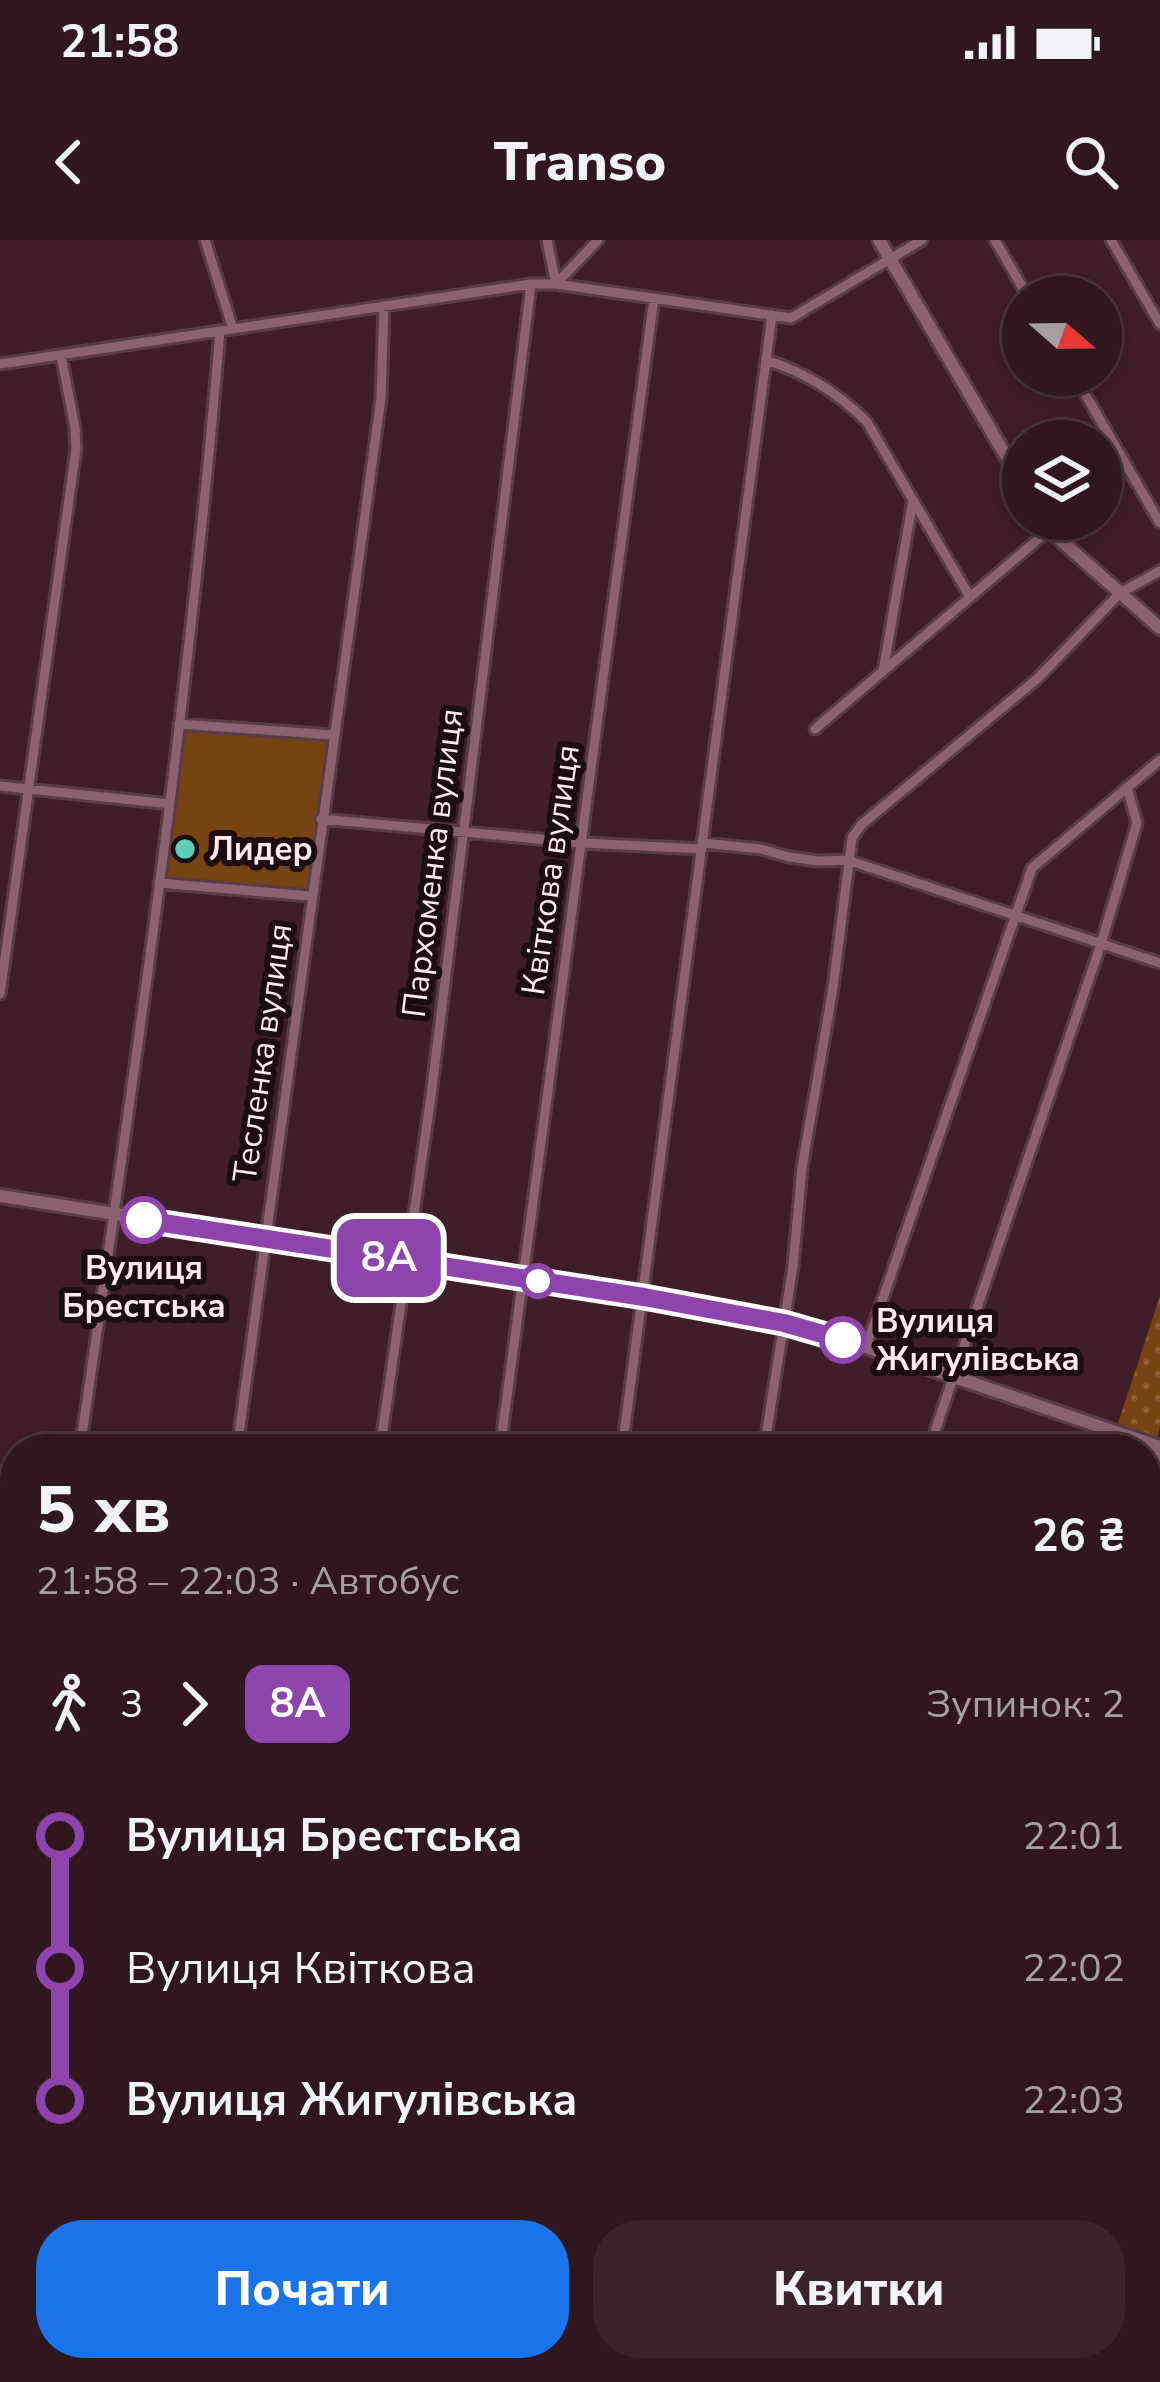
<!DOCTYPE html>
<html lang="uk">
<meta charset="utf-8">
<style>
body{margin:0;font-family:"Nunito Sans",sans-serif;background:#3b232c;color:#f1f3f6;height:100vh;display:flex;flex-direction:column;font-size:45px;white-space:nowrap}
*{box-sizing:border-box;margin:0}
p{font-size:39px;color:#a79fa4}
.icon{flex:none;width:66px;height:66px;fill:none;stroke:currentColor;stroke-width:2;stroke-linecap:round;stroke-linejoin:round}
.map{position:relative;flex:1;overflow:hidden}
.details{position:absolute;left:0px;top:1194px;width:1161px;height:948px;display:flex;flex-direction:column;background:#2f161f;border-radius:48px 48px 0 0;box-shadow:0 6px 18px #0003,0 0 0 3px #4a353d}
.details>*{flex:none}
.badge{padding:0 24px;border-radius:18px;font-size:42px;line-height:78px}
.needle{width:78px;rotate:110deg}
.tools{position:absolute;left:1002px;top:36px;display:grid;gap:24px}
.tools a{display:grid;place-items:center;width:120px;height:120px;border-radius:50%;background:#2f161f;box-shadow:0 6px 18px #0003,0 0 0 3px #4a353d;font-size:60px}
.map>.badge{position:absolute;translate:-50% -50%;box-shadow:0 0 0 6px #fff}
.legs{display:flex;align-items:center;gap:18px;height:132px;padding:0 36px;font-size:39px}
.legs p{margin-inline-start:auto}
.overview{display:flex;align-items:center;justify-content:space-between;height:204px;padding:0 36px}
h1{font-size:66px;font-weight:800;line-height:90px}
.primary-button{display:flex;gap:24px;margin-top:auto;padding:24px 36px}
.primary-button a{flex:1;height:138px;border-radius:48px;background:#1a73e8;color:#fff;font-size:48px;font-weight:800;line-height:138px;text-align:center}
.primary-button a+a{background:#3b232c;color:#f1f3f6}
ul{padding:0 36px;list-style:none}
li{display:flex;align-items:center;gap:42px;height:132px;font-size:45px}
li i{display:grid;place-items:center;width:18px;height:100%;margin:0 15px;background:currentColor}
li i::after{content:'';width:30px;height:30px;margin:-15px;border:9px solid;border-radius:50%;background:#2f161f}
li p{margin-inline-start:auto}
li:first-child i{background:linear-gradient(#0000 50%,currentColor 0)}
li:last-child i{background:linear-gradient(currentColor 50%,#0000 0)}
.status{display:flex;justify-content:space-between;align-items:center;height:84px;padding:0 60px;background:#2f161f;direction:ltr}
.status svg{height:33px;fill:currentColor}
header{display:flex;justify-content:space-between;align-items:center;height:156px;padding:0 36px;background:#2f161f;font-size:54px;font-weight:800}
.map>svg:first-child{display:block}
.built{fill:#4e2433}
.grass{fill:url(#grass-dots)}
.green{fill:#764313}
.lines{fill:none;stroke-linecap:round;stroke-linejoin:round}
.street-casing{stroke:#583c47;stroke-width:15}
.secondary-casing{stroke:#583c47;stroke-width:18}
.street{stroke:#8b626f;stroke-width:9}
.secondary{stroke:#8b626f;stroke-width:12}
.line-1-casing{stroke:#fff;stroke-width:27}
.line-1{stroke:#8e44ad;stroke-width:18}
.poi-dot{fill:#5dceb8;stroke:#1c0d12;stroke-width:4.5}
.stop-1-dot{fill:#fff;stroke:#8e44ad;stroke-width:6}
.labels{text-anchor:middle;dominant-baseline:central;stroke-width:12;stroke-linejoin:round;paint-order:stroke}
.poi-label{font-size:33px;font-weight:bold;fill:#feebf0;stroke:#1c0d12;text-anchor:start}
.street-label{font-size:33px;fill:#feebf0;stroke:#1c0d12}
.stop-label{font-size:33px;font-weight:bold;fill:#feebf0;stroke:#1c0d12}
</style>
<div class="status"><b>21:58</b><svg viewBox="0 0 49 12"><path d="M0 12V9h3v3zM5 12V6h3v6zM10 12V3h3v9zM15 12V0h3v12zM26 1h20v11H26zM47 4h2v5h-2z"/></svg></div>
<header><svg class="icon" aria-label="back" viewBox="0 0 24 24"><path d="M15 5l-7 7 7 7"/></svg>Transo<svg class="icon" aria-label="search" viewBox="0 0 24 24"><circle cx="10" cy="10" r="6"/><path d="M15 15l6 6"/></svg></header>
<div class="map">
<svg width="1160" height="2142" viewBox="0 0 1160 2142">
<defs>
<pattern id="grass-dots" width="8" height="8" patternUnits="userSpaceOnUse" patternTransform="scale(3)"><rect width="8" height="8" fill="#764313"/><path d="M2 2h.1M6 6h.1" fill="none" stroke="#8b5e36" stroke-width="1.8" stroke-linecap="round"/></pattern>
</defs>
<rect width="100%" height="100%" fill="#3f1d29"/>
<path class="built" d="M0,1280L15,1282V1452L0,1450Z"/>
<path class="grass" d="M1160,1056V1187L1154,1207L1158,1209L1146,1243V1209H1119L1116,1189Z"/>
<path class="green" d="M181,486L331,497L310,653L161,641Z"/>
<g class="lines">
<g class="street-casing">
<path id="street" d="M205,0L233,89
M547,0L556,44
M995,0L1028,57
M1111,0L1160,84
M556,44L598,0
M766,120C806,133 837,152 867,182L970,357
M0,124L531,44H556L791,78L922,0
M1074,135L1160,283
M883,431L913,260
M179,484L333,495
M815,489L1049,290
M0,546L170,564
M321,579L583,603L702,609
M703,603L761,609L789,617L818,621L847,620L1160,723
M159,643L311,656
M0,754L76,209L75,188L61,115
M866,1107L1032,628L1160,520
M80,1209C134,837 189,465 220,91
M237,1209L381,158L384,66
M380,1209L431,856L531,44
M500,1209L654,58
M622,1209L772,75
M764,1209L793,1026L802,928L833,748L852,598L861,585L1037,439L1120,353L1160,331
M929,1209L1101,704L1137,583L1127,547
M1115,1209L1120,1194
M1146,1253L1160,1212
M0,1274L15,1276
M0,1456L15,1458
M1146,1731L1160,1735
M0,1766L15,1661
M0,1778L15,1780
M1146,1934L1160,1945
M96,2142L97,2127
M237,2142L239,2127"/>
</g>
<g class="secondary-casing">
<path id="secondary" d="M879,0L1023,245
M1043,279L1049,290L1160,388
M0,956L644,1057L784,1083L866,1107L1160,1207"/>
</g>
<use href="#street" class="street"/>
<use href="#secondary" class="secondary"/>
</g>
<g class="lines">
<g class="line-1-casing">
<path id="line-1" d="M144,980L644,1057L784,1083L843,1100"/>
</g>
<use href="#line-1" class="line-1"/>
</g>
<circle class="poi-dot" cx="185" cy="609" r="12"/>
<g class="stop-1-dot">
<circle cx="144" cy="980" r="21"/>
<circle cx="538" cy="1041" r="15"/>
<circle cx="843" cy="1100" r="21"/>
</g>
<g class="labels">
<g class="poi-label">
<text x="209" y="609">Лидер</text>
</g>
<g class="street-label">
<text transform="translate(433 623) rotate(-83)">Пархоменка вулиця</text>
<text transform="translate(551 630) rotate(-82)">Квіткова вулиця</text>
<text transform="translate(263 813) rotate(-82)">Тесленка вулиця</text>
</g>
<g class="stop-label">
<text x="144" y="1028">Вулиця<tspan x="144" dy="38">Брестська</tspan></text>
<text x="876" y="1081" text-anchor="start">Вулиця<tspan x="876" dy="38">Жигулівська</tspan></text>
</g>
</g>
</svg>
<div class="tools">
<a><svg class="needle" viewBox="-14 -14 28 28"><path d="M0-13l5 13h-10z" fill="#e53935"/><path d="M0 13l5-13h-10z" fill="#a79fa4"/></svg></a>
<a><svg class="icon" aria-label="layers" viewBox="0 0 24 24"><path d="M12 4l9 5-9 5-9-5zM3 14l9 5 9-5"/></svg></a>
</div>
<b class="badge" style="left:389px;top:1018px;background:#8e44ad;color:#fff">8А</b>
<section class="details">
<div class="overview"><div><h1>5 хв</h1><p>21:58 – 22:03 · Автобус</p></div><b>26 ₴</b></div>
<div class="legs"><svg class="icon" aria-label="walk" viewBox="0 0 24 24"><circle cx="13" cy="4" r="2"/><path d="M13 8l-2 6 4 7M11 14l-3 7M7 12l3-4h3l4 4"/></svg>3<svg class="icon" aria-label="forward" viewBox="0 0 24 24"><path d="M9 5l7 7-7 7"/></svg><b class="badge" style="background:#8e44ad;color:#fff">8А</b><p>Зупинок: 2</p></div>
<ul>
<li><i style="color:#8e44ad"></i><b>Вулиця Брестська</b><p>22:01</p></li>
<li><i style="color:#8e44ad"></i><span>Вулиця Квіткова</span><p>22:02</p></li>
<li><i style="color:#8e44ad"></i><b>Вулиця Жигулівська</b><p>22:03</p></li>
</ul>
<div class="primary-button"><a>Почати</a><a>Квитки</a></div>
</section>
</div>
